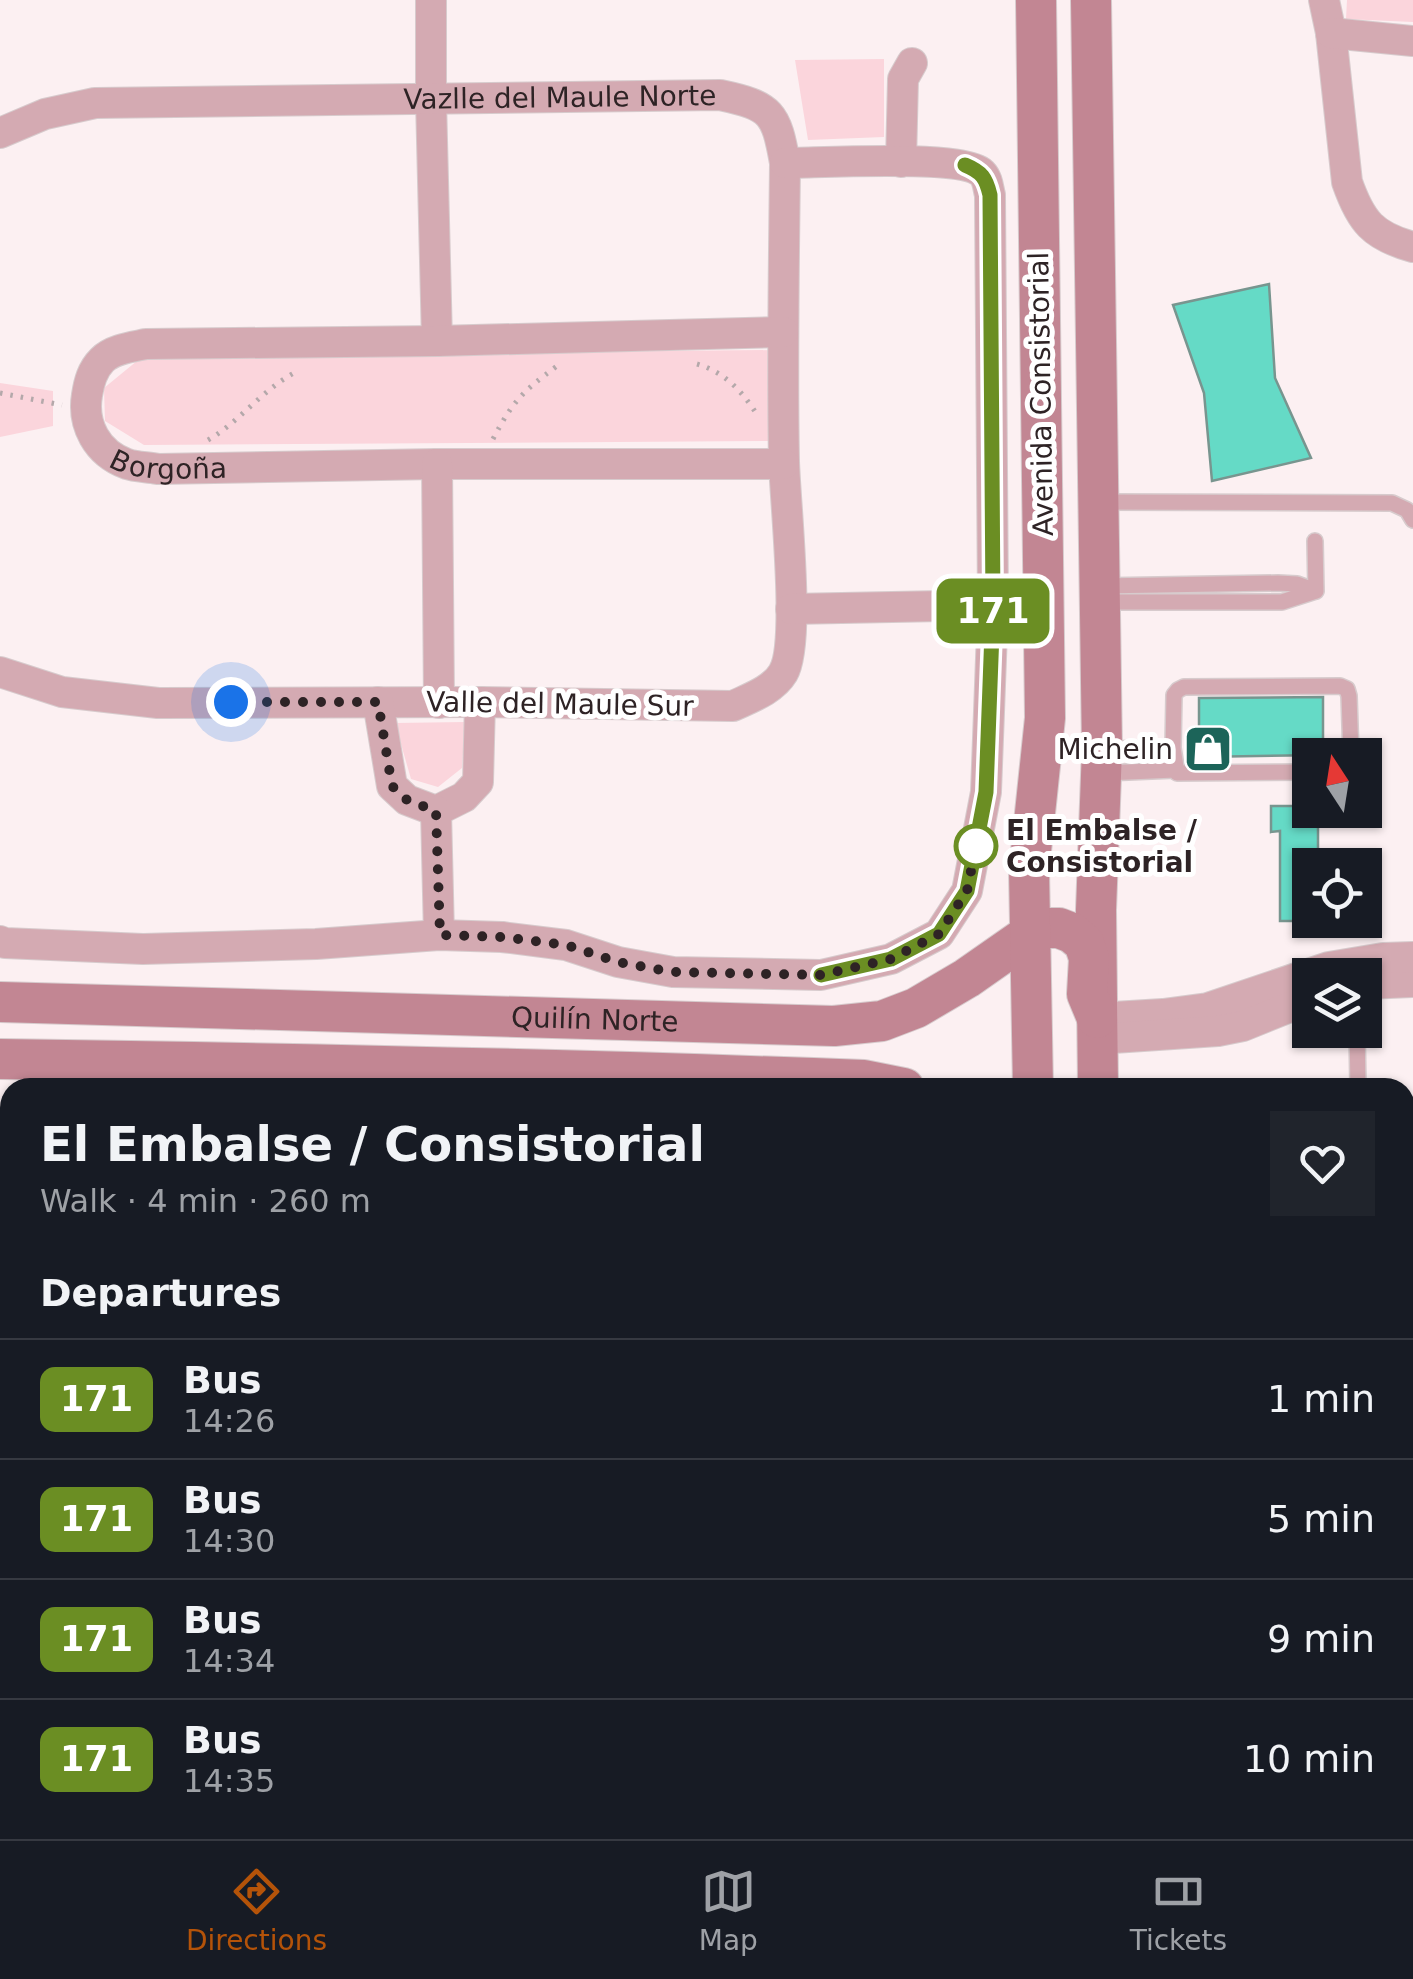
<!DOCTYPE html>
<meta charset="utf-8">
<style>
body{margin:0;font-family:"DejaVu Sans",sans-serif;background:#20242c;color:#f1f3f6;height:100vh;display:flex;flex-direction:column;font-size:38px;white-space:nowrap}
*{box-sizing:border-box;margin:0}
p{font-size:32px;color:#9ea1a6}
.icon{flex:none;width:55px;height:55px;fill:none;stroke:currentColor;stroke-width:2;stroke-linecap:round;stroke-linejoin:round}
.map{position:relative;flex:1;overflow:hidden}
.side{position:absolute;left:0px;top:1078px;width:1415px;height:762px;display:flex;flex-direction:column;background:#171b24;border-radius:30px 30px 0 0;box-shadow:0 2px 8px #0004}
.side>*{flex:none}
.badge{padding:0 20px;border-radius:15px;font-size:35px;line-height:65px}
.needle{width:65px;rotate:348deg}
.tools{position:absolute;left:1292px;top:738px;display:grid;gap:20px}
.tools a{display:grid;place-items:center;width:90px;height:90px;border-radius:0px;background:#171b24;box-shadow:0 2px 8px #0004;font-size:50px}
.you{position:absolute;width:50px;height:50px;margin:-25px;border:8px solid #fff;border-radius:50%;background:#1a73e8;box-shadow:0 0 0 15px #1a73e833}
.map>.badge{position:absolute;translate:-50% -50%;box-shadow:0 0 0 5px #fff}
h2{padding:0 40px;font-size:38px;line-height:90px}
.round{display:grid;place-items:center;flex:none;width:105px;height:105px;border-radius:0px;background:#20242c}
.headline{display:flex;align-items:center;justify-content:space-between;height:170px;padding:0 40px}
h1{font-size:48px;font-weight:700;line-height:75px}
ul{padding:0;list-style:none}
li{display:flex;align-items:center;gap:30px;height:120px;padding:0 40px;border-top:2px solid #363941}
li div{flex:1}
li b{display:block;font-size:38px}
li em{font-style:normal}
li .badge{min-width:110px;font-weight:700;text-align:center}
.tab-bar{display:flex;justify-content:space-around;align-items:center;height:140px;border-top:2px solid #363941;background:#171b24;font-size:28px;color:#9ea1a6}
.tab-bar a{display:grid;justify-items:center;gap:5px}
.tab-bar .current{color:#b45309}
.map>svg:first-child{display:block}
.green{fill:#fbd5dc}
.water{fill:#de869a}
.building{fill:#65dac6;stroke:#78958f;stroke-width:2.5}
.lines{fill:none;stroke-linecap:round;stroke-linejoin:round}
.lane-casing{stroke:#d7cbcd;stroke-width:18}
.street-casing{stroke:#d7cbcd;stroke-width:32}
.secondary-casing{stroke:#d7cbcd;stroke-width:42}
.path{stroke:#b4a8aa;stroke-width:5;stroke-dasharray:2.5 8;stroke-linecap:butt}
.lane{stroke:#d4aab2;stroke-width:15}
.street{stroke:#d4aab2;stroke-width:30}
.secondary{stroke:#c28693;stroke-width:40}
.line-casing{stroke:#fff;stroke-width:22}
.line{stroke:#6b8e23;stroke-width:15}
.walk{stroke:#2e2325;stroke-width:10;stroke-dasharray:0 18}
.stop-dot{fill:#fff;stroke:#6b8e23;stroke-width:5}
.labels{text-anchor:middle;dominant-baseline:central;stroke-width:10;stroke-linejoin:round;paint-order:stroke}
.street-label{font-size:28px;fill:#2e2325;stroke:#fff}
.poi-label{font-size:28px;fill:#2e2325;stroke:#fff;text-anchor:end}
.stop-label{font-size:28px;font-weight:bold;fill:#2e2325;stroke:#fff;text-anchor:start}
</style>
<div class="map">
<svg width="1413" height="1839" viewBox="0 0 1413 1839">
<rect width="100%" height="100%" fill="#fcf0f2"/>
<path class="green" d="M1347,0H1413V22L1346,19Z
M884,59V137L808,140L795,60Z
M776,350L777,441L144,445L105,421L104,388L143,356Z
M0,383L53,391V426L0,437Z
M465,722L462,768L438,787L411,779L395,723Z"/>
<path class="water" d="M1179,1830H1338L1342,1839H1176Z"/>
<path class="building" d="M1269,284L1275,378L1311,458L1212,481L1204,393L1173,305Z
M1323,697V755L1199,757V698Z
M1271,806H1310V810H1318V865H1310V921H1280V831L1271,832Z"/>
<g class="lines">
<g class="lane-casing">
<path id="lane" d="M1099,502L1392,503L1407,510L1413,520
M1315,541L1316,591
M1101,586L1278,583L1297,584L1316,591
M1101,602H1282L1316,591
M1102,749L1173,748
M1310,772L1177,773L1173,748L1174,695L1178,690L1184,687L1340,686L1347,689L1349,696L1351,755
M1105,773L1175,770
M1357,1030L1358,1088"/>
</g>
<g class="street-casing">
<g id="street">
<path d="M431,0V100L437,341"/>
<path d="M1324,0L1331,33L1347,182C1361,222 1373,236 1413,247"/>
<path d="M1331,33L1413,41"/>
<path id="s1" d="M0,133L45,114L95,103L720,95C772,106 776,113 785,163C784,262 782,362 784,461C785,502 801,644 783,673C773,690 750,698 733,706L480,702L158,703L62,692L0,672"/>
<path d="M901,162L903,79L912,63"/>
<path id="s2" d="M783,332L437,341L146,344C132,347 113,349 102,360C92,370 89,382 87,395C82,425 97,453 127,464C136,467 148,467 158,469L437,464H784"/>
<path d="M437,464L439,703"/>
<path d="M791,609L993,605"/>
<path d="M378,702L392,786L407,800L436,811L464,797L478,782L480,702"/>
<path d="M436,811L439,935"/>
<path d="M0,941L5,943L143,949L316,944L439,935L502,937L566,945L618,962L673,972L821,975L891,959L939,934L967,891L986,792L993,605L990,195C988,188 988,179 982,173C961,154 819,163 785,163"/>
<path d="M1365,984L1413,982"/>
<path d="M1097,1018L1163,1014L1208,1008L1329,967L1383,958L1413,957"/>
<path d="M1098,1039L1218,1031L1243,1026L1310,999"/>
<path d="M0,1128L10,1126"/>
<path d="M0,1764L10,1756"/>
<path d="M796,1830V1839"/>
<path d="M369,1839L371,1830"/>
<path d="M999,1839V1830"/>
</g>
</g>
<g class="secondary-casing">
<g id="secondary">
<path d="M1091,0L1102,749L1096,910L1098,1088"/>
<path id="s3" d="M0,1002L834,1026L882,1021L916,1008L967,978L1030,934L1045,928H1059L1072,933L1084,943L1089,958L1087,994L1097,1018"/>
<path d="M0,1059C288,1063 576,1069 864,1080L904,1088"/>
<path d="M1033,1088L1029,870L1045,718L1036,0"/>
<path d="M1054,1830V1839"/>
<path d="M1113,1830V1839"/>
</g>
</g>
<path class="path" d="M697,364C724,372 741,390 756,413
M0,393L62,405
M493,439C513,401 522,392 557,366
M208,440C241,421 263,388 298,371"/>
<use href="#lane" class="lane"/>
<use href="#street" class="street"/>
<use href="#secondary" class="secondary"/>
</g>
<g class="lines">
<g class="line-casing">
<path id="line" d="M821,975L891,959L939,934L967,891L986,792L993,605L990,195C986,178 982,172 965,165"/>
</g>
<use href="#line" class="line"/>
<path class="walk" d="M231,702H378L392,786L407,800L436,811L440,935L502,937L566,945L618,962L672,972L821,975L891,959L939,934L967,891L976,846"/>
</g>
<defs>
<g id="shop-square" transform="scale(2.5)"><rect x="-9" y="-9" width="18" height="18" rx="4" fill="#1c6459" stroke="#fff"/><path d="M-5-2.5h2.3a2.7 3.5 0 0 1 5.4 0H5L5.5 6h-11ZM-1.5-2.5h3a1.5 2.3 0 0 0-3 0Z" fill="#fff"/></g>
</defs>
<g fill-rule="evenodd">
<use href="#shop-square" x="1208" y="749"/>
</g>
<circle class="stop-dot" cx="976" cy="846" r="20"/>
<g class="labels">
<g class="street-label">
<text stroke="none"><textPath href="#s1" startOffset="565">Vazlle del Maule Norte</textPath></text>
<text transform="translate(1041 394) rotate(-91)">Avenida Consistorial</text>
<text stroke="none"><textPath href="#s2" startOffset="852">Borgoña</textPath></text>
<text transform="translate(560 704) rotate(1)">Valle del Maule Sur</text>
<text stroke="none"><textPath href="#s3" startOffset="595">Quilín Norte</textPath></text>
</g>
<g class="poi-label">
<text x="1173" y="749">Michelin</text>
</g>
<g class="stop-label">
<text x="1006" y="830">El Embalse /<tspan x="1006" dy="32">Consistorial</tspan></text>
</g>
</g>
</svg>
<div class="tools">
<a><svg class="needle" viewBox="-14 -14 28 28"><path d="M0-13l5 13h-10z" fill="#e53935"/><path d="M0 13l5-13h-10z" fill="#9ea1a6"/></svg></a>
<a><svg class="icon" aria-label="locate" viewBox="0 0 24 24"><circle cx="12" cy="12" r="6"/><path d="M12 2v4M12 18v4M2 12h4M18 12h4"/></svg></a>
<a><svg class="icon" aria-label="layers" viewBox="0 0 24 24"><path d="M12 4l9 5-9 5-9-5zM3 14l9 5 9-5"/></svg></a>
</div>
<div class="you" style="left:231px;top:702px"></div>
<b class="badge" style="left:993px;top:611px;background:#6b8e23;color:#fff">171</b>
<section class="side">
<div class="headline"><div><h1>El Embalse / Consistorial</h1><p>Walk · 4 min · 260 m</p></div><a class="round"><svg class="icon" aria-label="heart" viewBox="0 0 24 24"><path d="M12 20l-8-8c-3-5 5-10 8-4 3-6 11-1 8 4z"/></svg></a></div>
<h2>Departures</h2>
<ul>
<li><span class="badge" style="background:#6b8e23;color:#fff">171</span><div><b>Bus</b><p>14:26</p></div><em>1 min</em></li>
<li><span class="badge" style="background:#6b8e23;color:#fff">171</span><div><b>Bus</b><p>14:30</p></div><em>5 min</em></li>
<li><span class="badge" style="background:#6b8e23;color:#fff">171</span><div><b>Bus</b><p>14:34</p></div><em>9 min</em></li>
<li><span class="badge" style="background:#6b8e23;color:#fff">171</span><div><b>Bus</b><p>14:35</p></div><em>10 min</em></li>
</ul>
</section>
</div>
<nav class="tab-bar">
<a class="current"><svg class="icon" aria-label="directions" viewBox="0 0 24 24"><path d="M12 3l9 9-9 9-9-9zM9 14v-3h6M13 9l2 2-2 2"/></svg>Directions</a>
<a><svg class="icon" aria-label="map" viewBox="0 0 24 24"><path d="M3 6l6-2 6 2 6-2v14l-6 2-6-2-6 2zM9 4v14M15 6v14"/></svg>Map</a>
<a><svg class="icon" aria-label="tickets" viewBox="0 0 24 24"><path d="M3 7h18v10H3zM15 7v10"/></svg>Tickets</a>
</nav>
